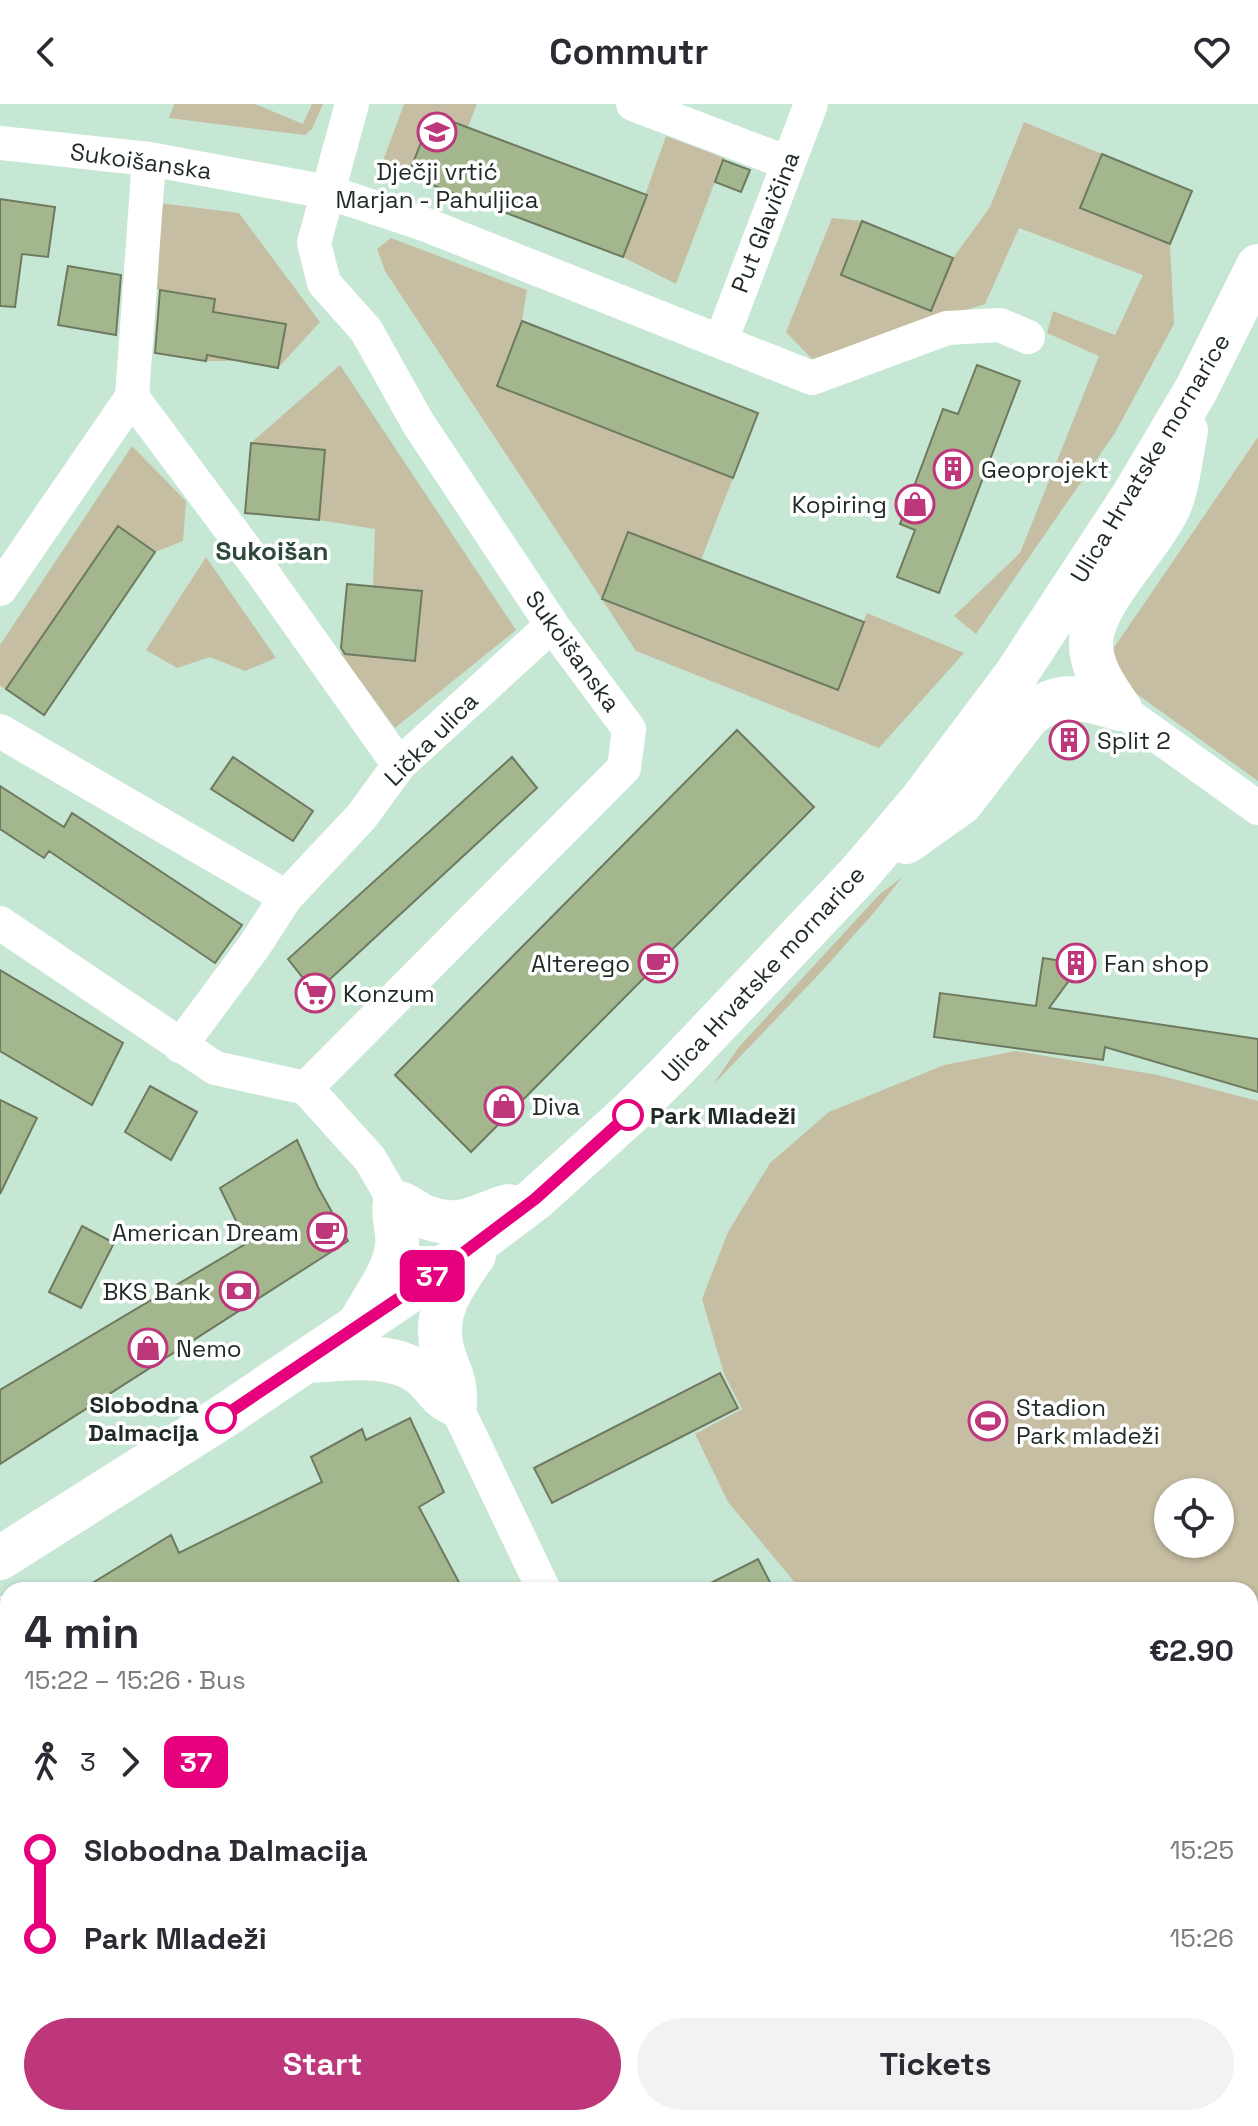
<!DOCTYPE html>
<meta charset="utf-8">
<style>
body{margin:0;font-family:"Space Grotesk",sans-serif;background:#f2f2f3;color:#2b2b33;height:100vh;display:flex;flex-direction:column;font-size:30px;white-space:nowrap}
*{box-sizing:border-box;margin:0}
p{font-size:26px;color:#7c7c81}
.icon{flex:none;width:44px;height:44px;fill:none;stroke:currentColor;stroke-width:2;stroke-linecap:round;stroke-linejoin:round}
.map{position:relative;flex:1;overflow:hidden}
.sheet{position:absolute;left:0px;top:1478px;width:1258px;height:544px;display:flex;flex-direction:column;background:#fff;border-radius:24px 24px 0 0;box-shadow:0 2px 6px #0004}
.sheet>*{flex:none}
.badge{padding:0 16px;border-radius:12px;font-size:28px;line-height:52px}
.tools{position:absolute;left:1154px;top:1374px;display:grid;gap:16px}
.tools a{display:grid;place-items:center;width:80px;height:80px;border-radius:50%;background:#fff;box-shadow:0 2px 6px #0004;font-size:40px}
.map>.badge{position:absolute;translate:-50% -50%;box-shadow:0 0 0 4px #fff}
.legs{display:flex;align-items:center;gap:12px;height:88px;padding:0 24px;font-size:26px}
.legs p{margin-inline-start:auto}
.headline{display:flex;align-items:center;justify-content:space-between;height:136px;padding:0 24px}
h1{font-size:44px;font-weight:800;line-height:60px}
.action{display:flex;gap:16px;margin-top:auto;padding:16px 24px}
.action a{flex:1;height:92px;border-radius:48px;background:#bd377a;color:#fff;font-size:32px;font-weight:800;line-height:92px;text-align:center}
.action a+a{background:#f2f2f3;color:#2b2b33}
ul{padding:0 24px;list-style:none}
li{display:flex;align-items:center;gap:28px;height:88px;font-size:30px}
li i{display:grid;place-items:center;width:12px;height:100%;margin:0 10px;background:currentColor}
li i::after{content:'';width:20px;height:20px;margin:-10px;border:6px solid;border-radius:50%;background:#fff}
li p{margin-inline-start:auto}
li:first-child i{background:linear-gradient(#0000 50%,currentColor 0)}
li:last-child i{background:linear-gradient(currentColor 50%,#0000 0)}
header{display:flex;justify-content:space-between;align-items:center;height:104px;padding:0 24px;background:#fff;font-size:36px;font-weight:800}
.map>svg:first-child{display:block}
.green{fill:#c6bea3;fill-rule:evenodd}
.building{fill:#a4b68d;stroke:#6e7a60;stroke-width:2}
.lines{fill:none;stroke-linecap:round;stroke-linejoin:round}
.street{stroke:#fff;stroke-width:34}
.secondary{stroke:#fff;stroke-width:44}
.line-1-casing{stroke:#fff;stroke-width:18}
.line-1{stroke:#e6007e;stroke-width:12}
.stop-1-dot{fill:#fff;stroke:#e6007e;stroke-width:4}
.labels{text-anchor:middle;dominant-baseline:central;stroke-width:7;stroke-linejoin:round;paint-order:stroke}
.street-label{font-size:24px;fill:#1f2b24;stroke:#fff}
.poi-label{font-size:24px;fill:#1f2b24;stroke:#fff;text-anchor:start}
.stop-label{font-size:24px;font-weight:bold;fill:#1f2b24;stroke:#fff;text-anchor:start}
.neighbourhood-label{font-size:26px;font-weight:bold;fill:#2d493b;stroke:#fff}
</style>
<header><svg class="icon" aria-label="back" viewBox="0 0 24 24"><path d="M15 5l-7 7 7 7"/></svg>Commutr<svg class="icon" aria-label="heart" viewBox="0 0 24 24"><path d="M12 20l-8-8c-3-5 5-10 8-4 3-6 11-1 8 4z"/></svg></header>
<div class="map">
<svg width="1258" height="2022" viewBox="0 0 1258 2022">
<rect width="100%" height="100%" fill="#c7e7d5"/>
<path class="green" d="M174,0H255L303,20L312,0H323L312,25L305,31L169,14Z
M404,0H477L468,23L432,10L408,72L381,62Z
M1024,18L1102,50L1080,104L1170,140L1174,220L1115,329L976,530L954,512L1020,449L1099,252L1047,229L1053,207L1115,231L1143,171L1019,124L985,200L812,255L786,228L832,114L862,117L842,172L931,207L953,154L990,103Z
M666,32L724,54L676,180L623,153Z
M159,99L239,109L320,218L278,264L286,220L247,213L239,257H206L215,195L155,185Z
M391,134L527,186L522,217L497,282L733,374L701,456L628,428L602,496L838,585L867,509L964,549L879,644L636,547L385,167L377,145Z
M340,261L516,526L395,624L340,549L415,556L373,483L375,425L319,416L325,346L251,339Z
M1258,333V677L1120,578L1113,545Z
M132,342L186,397L183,437L155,448L117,422L6,585L0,582V541Z
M206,453L276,554L245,567L210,553L177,564L146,546Z
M902,773L878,804L823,866L713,981L738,944L879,791Z
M1016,947L1158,971L1258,997V1683H1250V1486H801L728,1398L695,1330L742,1305L724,1270L702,1195L728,1128L770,1059L829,1008L944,961ZM1168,1388H1220V1440H1168Z"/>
<path class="building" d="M432,10L647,91L623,153L408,72Z
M1102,50L1192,87L1170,140L1080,104Z
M723,56L750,66L741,88L715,78Z
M0,95L55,103L48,153L22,150L15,203L0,202Z
M862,117L953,154L931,207L841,171Z
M68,162L121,171L116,231L58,221Z
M160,186L215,195L213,208L286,220L278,264L207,251L206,257L155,249Z
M522,217L758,309L733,374L497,282Z
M977,261L1020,277L939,489L897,473L915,426L900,420L943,305L958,310Z
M251,339L325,346L319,416L245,409Z
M118,422L155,448L44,611L6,585Z
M628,428L864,518L838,586L602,495Z
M347,480L422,487L415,557L345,550L341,544Z
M737,626L814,703L471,1048L395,971Z
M233,653L313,707L293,737L211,685Z
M512,653L537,684L315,889L288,855Z
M0,682L64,723L72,709L242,821L215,859L49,747L44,754L0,725Z
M1043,854L1081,860L1049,904L1258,935V988L1105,943L1103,956L934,933L940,889L1036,902Z
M0,866L123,939L92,1001L0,947Z
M150,982L197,1008L171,1056L125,1028Z
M0,996L37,1014L0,1090Z
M297,1036L318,1083L348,1137L0,1360V1286L247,1139L220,1084Z
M82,1122L114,1139L81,1204L49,1188Z
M720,1269L738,1304L552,1399L534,1364Z
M410,1314L444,1388L419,1403L463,1486H81L171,1431L179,1449L322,1378L311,1353L362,1325L366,1336Z
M758,1455L774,1486H697Z"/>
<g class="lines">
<path class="street" d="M633,0L788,59
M0,39L149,55L328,88L424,120L812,274L947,224L1000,221L1028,233
M721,237L811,0
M132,293L260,465L399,661
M0,485L132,293L149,55
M1120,605L1258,704
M0,627L286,793
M0,819L215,964L306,984L370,1055L395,1098
M180,942L255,841L286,793L362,712L399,661L552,521
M306,984L624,664L629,625L552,521L418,319L366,226L324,179L314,139L352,0
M455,1300L544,1486
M1250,1919L1258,1922
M838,2014L843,2022
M719,2022L734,2014"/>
<path class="secondary" d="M1120,605C1107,586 1090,563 1091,538C1092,498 1150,443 1168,405C1178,384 1181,350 1186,327
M906,738L961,699L1028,612C1060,585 1083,594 1120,605
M361,1217C373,1195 395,1167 397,1142C399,1126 392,1115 395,1098C407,1100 412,1107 423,1112C462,1127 474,1112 509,1102
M306,1257C340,1256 388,1247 418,1268C435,1279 435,1292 455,1300C456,1273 448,1268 442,1244C433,1207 454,1180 474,1151
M0,1454L221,1314L438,1168L535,1095L628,1011L674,965L858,771L921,697L1015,572L1133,392L1196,286L1258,162
M0,1514L8,1530
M0,1619L8,1635
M208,2014L212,2022
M259,2014L263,2022"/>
</g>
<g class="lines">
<g class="line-1-casing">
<path id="line-1" d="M221,1314L438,1168L535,1095L628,1011"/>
</g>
<use href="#line-1" class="line-1"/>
</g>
<defs>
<g id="school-ring" transform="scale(2)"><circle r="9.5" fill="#fff" stroke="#bd377a" stroke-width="1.5"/><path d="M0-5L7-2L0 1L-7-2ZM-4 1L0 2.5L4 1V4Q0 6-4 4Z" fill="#bd377a"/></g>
<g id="building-ring" transform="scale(2)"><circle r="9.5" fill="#fff" stroke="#bd377a" stroke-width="1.5"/><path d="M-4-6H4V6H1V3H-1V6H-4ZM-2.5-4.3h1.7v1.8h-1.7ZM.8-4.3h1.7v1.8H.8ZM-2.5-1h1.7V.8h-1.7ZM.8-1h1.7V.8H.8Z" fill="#bd377a"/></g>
<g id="shop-ring" transform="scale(2)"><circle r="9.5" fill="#fff" stroke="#bd377a" stroke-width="1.5"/><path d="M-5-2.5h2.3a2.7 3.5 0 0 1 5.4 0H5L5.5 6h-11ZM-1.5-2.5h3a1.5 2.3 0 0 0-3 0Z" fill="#bd377a"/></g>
<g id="cafe-ring" transform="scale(2)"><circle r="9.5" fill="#fff" stroke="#bd377a" stroke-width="1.5"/><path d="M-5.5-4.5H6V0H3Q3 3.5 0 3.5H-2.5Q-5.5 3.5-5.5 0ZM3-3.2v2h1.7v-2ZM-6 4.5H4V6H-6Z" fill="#bd377a"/></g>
<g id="supermarket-ring" transform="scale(2)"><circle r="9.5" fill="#fff" stroke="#bd377a" stroke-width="1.5"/><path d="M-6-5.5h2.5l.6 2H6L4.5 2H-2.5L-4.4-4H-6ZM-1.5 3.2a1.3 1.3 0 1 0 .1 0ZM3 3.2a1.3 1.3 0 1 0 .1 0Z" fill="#bd377a"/></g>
<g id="bank-ring" transform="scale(2)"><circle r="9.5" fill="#fff" stroke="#bd377a" stroke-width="1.5"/><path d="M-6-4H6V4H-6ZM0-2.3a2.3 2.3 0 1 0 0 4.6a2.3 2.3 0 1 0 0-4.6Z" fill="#bd377a"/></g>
<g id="stadium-ring" transform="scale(2)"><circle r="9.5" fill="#fff" stroke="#bd377a" stroke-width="1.5"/><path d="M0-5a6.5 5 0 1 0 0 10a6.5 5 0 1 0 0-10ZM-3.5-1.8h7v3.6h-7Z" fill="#bd377a"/></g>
</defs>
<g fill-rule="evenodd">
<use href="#school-ring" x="437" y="28"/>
<use href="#building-ring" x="953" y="365"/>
<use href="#shop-ring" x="915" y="400"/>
<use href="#building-ring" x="1069" y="636"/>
<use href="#cafe-ring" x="658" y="859"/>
<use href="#building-ring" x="1076" y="859"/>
<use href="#supermarket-ring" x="315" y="889"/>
<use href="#shop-ring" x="504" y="1002"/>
<use href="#cafe-ring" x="327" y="1128"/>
<use href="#bank-ring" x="239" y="1187"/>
<use href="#shop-ring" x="148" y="1244"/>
<use href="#stadium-ring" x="988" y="1317"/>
</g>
<g class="stop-1-dot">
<circle cx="628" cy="1011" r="14"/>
<circle cx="221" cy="1314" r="14"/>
</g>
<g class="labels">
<g class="street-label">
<text transform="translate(141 57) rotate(8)">Sukoišanska</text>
<text transform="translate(765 118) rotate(-69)">Put Glavičina</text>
<text transform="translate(1150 354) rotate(-59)">Ulica Hrvatske mornarice</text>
<text transform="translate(573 547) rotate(54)">Sukoišanska</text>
<text transform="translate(431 635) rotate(-45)">Lička ulica</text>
<text transform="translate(763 870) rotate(-47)">Ulica Hrvatske mornarice</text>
</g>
<g class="poi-label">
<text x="437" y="67" text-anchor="middle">Dječji vrtić<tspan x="437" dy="28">Marjan - Pahuljica</tspan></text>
<text x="981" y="365">Geoprojekt</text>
<text x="887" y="400" text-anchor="end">Kopiring</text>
<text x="1097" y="636">Split 2</text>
<text x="630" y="859" text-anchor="end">Alterego</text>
<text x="1104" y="859">Fan shop</text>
<text x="343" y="889">Konzum</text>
<text x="532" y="1002">Diva</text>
<text x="299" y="1128" text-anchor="end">American Dream</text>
<text x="211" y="1187" text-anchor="end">BKS Bank</text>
<text x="176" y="1244">Nemo</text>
<text x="1016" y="1303">Stadion<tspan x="1016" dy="28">Park mladeži</tspan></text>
</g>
<g class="stop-label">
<text x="650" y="1011">Park Mladeži</text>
<text x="199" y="1300" text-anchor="end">Slobodna<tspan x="199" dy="28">Dalmacija</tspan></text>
</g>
<g class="neighbourhood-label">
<text x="272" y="447">Sukoišan</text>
</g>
</g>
</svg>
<div class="tools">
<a><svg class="icon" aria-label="locate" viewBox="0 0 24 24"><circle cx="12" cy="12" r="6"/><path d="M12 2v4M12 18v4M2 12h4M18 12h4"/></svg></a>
</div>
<b class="badge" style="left:432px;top:1172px;background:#e6007e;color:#fff">37</b>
<section class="sheet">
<div class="headline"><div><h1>4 min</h1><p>15:22 – 15:26 · Bus</p></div><b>€2.90</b></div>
<div class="legs"><svg class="icon" aria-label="walk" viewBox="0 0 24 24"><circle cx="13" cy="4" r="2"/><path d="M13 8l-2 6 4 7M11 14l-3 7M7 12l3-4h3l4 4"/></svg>3<svg class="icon" aria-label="forward" viewBox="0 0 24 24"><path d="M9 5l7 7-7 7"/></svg><b class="badge" style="background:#e6007e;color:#fff">37</b></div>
<ul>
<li><i style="color:#e6007e"></i><b>Slobodna Dalmacija</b><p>15:25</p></li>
<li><i style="color:#e6007e"></i><b>Park Mladeži</b><p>15:26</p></li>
</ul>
<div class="action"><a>Start</a><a>Tickets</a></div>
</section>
</div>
